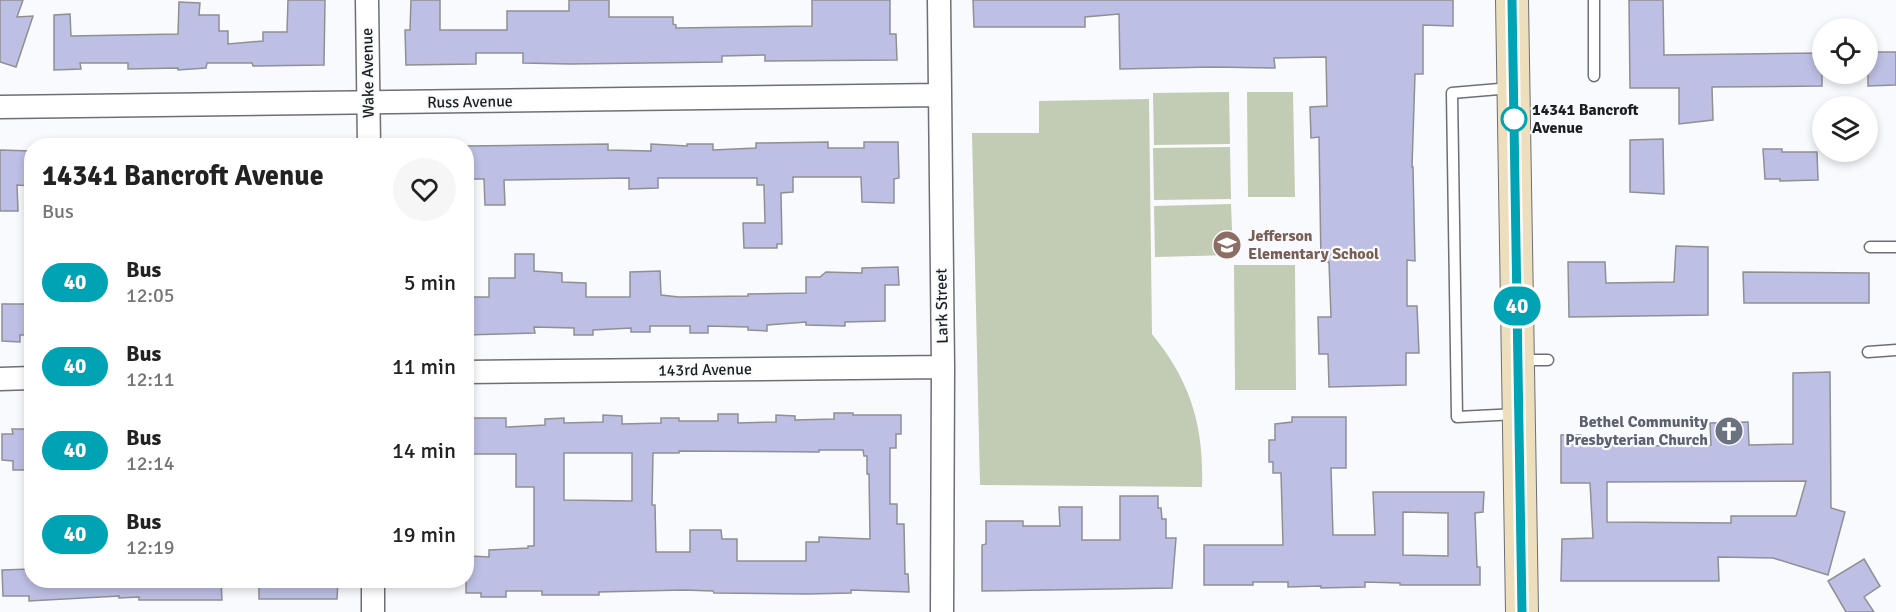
<!DOCTYPE html>
<style>
body{margin:0;font-family:Signika,sans-serif;background:#f6f6f6;color:#222;height:100vh;display:flex;flex-direction:column;font-size:22px;white-space:nowrap}
*{box-sizing:border-box;margin:0}
p{font-size:20px;color:#767676}
.icon{flex:none;width:33px;height:33px;fill:none;stroke:currentColor;stroke-width:2;stroke-linecap:round;stroke-linejoin:round}
.map{position:relative;flex:1;overflow:hidden}
.drawer{position:absolute;left:24px;top:138px;width:450px;height:450px;display:flex;flex-direction:column;background:#fff;border-radius:24px;box-shadow:0 3px 9px #0003}
.drawer>*{flex:none}
.badge{padding:0 12px;border-radius:20px;font-size:21px;line-height:39px}
.tools{position:absolute;left:1812px;top:18px;display:grid;gap:12px}
.tools a{display:grid;place-items:center;width:66px;height:66px;border-radius:50%;background:#fff;box-shadow:0 3px 9px #0003;font-size:30px}
.map>.badge{position:absolute;translate:-50% -50%;box-shadow:0 0 0 3px #fff}
.round{display:grid;place-items:center;flex:none;width:63px;height:63px;border-radius:32px;background:#f6f6f6}
.overview{display:flex;align-items:center;justify-content:space-between;height:102px;padding:0 18px}
h1{font-size:28px;font-weight:700;line-height:45px}
ul{padding:0;list-style:none}
li{display:flex;align-items:center;gap:18px;height:84px;padding:0 18px}
li div{flex:1}
li b{display:block;font-size:22px}
li em{font-style:normal}
li .badge{min-width:66px;font-weight:700;text-align:center}
.map>svg:first-child{display:block}
.green{fill:#c2cbb3}
.building{fill:#bdbfe4;stroke:#8f8f94;stroke-width:1.5;fill-rule:evenodd}
.lines{fill:none;stroke-linecap:round;stroke-linejoin:round}
.lane-casing{stroke:#6e6f74;stroke-width:13}
.street-casing{stroke:#6e6f74;stroke-width:25}
.secondary-casing{stroke:#6e6f74;stroke-width:34}
.lane{stroke:#fff;stroke-width:10}
.street{stroke:#fff;stroke-width:22}
.secondary{stroke:#eddfbd;stroke-width:32}
.line-casing{stroke:#fff;stroke-width:14}
.line{stroke:#00a3b4;stroke-width:9}
.stop-dot{fill:#fff;stroke:#00a3b4;stroke-width:3}
.labels{text-anchor:middle;dominant-baseline:central;stroke-width:4.5;stroke-linejoin:round;paint-order:stroke}
.street-label{font-size:16px;fill:#1d1e20;stroke:#f9fafe}
.stop-label{font-size:16px;font-weight:bold;fill:#1d1e20;stroke:#f9fafe;text-anchor:start}
.education-label{font-size:16px;font-weight:bold;fill:#785e54;stroke:#f9fafe;text-anchor:start}
.worship-label{font-size:16px;font-weight:bold;fill:#5b616d;stroke:#f9fafe;text-anchor:end}
</style>
<div class="map">
<svg width="1896" height="612" viewBox="0 0 1896 612">
<rect width="100%" height="100%" fill="#f9fafe"/>
<path class="green" d="M1229,92L1230,144L1154,145L1153,93Z
M1247,92H1293L1295,197H1248Z
M1149,99L1152,334C1191,382 1204,426 1202,487L980,485L972,133H1039V101Z
M1230,147L1231,199L1154,200L1153,148Z
M1231,204L1233,255L1155,257L1154,206Z
M1234,265H1295L1296,390H1235Z"/>
<path class="building" d="M0,0H23L17,17L33,16L16,67L0,62Z
M288,0H325L324,65L253,66L252,63H207L206,68L178,70V68L128,69V63H80L81,69L54,70V15L70,14L71,36L178,34L179,2L200,3L199,15H219V31H228V44L263,41V32H287Z
M411,0H440V30H507V11H569V0H609V17H673V24L676,25V28L812,26V0H890V34H896L897,60L765,61V55L722,56V62L570,64L523,63V53H476V64L406,65L405,30H410Z
M973,0H1453V26L1423,25V74H1415L1412,167H1413L1415,261L1407,260V306H1417L1419,353H1406V385L1329,387L1328,354H1319L1318,317H1331L1329,262H1321L1319,137L1311,138L1310,107L1327,106L1326,57L1274,58L1275,68L1212,67L1120,69L1119,14L1085,17V27H974Z
M1629,0H1663L1664,55L1822,53V86L1712,87L1713,120L1679,124V88H1630Z
M1868,52H1896V85L1868,86Z
M1663,139L1664,194L1630,192V140Z
M828,142V148H864V142H898L899,178L894,179V203L862,202L861,177H793V192L781,193L782,244H777V248H744L743,223H765L764,185H757V178H658V188L629,189V178L504,180L505,205H485L484,179H466V146L608,144V150L651,151V144L687,146V144H713V150L756,148V143Z
M1763,149H1782V152H1817L1818,180L1780,181V179H1765Z
M0,150L32,151V186L17,185L18,211H0Z
M1676,246L1708,247V315L1569,317L1568,262H1605L1606,283L1674,282Z
M515,254H534V271L562,273V282L586,283V297H630V272L660,271L661,295L679,297L748,296V294L806,293V277H820L826,272L862,273V268L898,267L899,285H885V321L845,322V326L806,325V322L767,325V331L748,330V327L708,326V333H690V326H650V332H631V328L593,330V335H574V328L534,327L535,333L466,335V297H489V278H515Z
M1743,272L1869,273V303H1744Z
M2,304H32V335H20V342L2,341Z
M1830,372L1831,508L1845,512L1828,575L1773,558L1718,557L1719,581H1561L1562,539L1593,538L1590,483H1561V435H1581L1582,440L1637,439L1638,446L1711,445L1710,423L1748,422L1749,445L1793,444V373ZM1806,481L1796,516H1731V523L1607,522V482Z
M834,413H853V415H901V434H896V448H890V504H897V524H904L905,574H908L909,592L851,590V593L807,594L714,593L713,591L683,590L599,592V595H542V591H506V597H481V593H466V567H471V556L489,557V550L528,548V546H534V487H516V454H469V452H466V418H506V427L545,425V419L564,418V423L603,422V415L622,416V424L661,423V418H679V421H718V414H738V423L776,422V415L795,416V420L834,419ZM819,450H863L864,456H867V474H869L870,539L819,537V542H806V561H737V539H722L721,530H690V552H656L655,505H652L653,453H679V451L819,452ZM564,453H632V501L564,500Z
M1292,417H1346V468H1331L1333,535H1375L1373,492H1484L1483,512L1475,513L1477,567H1480V585H1400V583L1365,582V587L1321,588V586L1288,587V582H1253V585H1204V545H1283L1281,473H1273V462H1269V440H1275V424L1292,422ZM1403,512L1448,513V556L1403,555Z
M12,429H32V470H13V461L2,460V434H13Z
M1120,496H1158V508H1161L1162,519H1166V538H1176L1172,588L982,591V545L986,544V521H1023V526H1060L1059,507H1082V540H1120Z
M1864,559L1880,586L1864,597L1874,612H1846L1828,581Z
M32,569V580H221L222,600H139V597L119,598V596L29,601V596H3L2,570Z
M259,580H338L337,599H259Z"/>
<g class="lines">
<g class="lane-casing">
<path id="lane" d="M1594,0V76
M1511,88L1452,93L1457,417L1517,414
M1870,247H1896
M1868,352L1896,350
M1521,360H1548"/>
</g>
<g class="street-casing">
<path id="street" d="M367,0L369,146
M939,0L943,367L942,612
M0,107L940,95
M466,372L943,367
M0,379L32,378
M373,580V612"/>
</g>
<g class="secondary-casing">
<path id="secondary" d="M1512,0L1522,612"/>
</g>
<use href="#lane" class="lane"/>
<use href="#street" class="street"/>
<use href="#secondary" class="secondary"/>
</g>
<g class="lines">
<g class="line-casing">
<path id="line" d="M1512,0L1522,612"/>
</g>
<use href="#line" class="line"/>
</g>
<defs>
<g id="school-disc" transform="scale(1.5)"><circle r="9.5" fill="#8d6e63" stroke="#f9fafe"/><path d="M0-5L7-2L0 1L-7-2ZM-4 1L0 2.5L4 1V4Q0 6-4 4Z" fill="#fff"/></g>
<g id="church-disc" transform="scale(1.5)"><circle r="9.5" fill="#6b7280" stroke="#f9fafe"/><path d="M-1.2-6h2.4v3.5h3.3v2.4h-3.3V6h-2.4V-.1h-3.3v-2.4h3.3Z" fill="#fff"/></g>
</defs>
<g fill-rule="evenodd">
<use href="#school-disc" x="1227" y="245"/>
<use href="#church-disc" x="1729" y="431"/>
</g>
<circle class="stop-dot" cx="1514" cy="119" r="12"/>
<g class="labels">
<g class="street-label">
<text transform="translate(368 73) rotate(-91)">Wake Avenue</text>
<text transform="translate(470 102) rotate(-1)">Russ Avenue</text>
<text transform="translate(942 306) rotate(-91)">Lark Street</text>
<text transform="translate(705 370) rotate(-1)">143rd Avenue</text>
</g>
<g class="stop-label">
<text x="1532" y="110">14341 Bancroft<tspan x="1532" dy="18">Avenue</tspan></text>
</g>
<g class="education-label">
<text x="1248" y="236">Jefferson<tspan x="1248" dy="18">Elementary School</tspan></text>
</g>
<g class="worship-label">
<text x="1708" y="422">Bethel Community<tspan x="1708" dy="18">Presbyterian Church</tspan></text>
</g>
</g>
</svg>
<div class="tools">
<a><svg class="icon" aria-label="locate" viewBox="0 0 24 24"><circle cx="12" cy="12" r="6"/><path d="M12 2v4M12 18v4M2 12h4M18 12h4"/></svg></a>
<a><svg class="icon" aria-label="layers" viewBox="0 0 24 24"><path d="M12 4l9 5-9 5-9-5zM3 14l9 5 9-5"/></svg></a>
</div>
<b class="badge" style="left:1517px;top:306px;background:#00a3b4;color:#fff">40</b>
<section class="drawer">
<div class="overview"><div><h1>14341 Bancroft Avenue</h1><p>Bus</p></div><a class="round"><svg class="icon" aria-label="heart" viewBox="0 0 24 24"><path d="M12 20l-8-8c-3-5 5-10 8-4 3-6 11-1 8 4z"/></svg></a></div>
<ul>
<li><span class="badge" style="background:#00a3b4;color:#fff">40</span><div><b>Bus</b><p>12:05</p></div><em>5 min</em></li>
<li><span class="badge" style="background:#00a3b4;color:#fff">40</span><div><b>Bus</b><p>12:11</p></div><em>11 min</em></li>
<li><span class="badge" style="background:#00a3b4;color:#fff">40</span><div><b>Bus</b><p>12:14</p></div><em>14 min</em></li>
<li><span class="badge" style="background:#00a3b4;color:#fff">40</span><div><b>Bus</b><p>12:19</p></div><em>19 min</em></li>
</ul>
</section>
</div>
